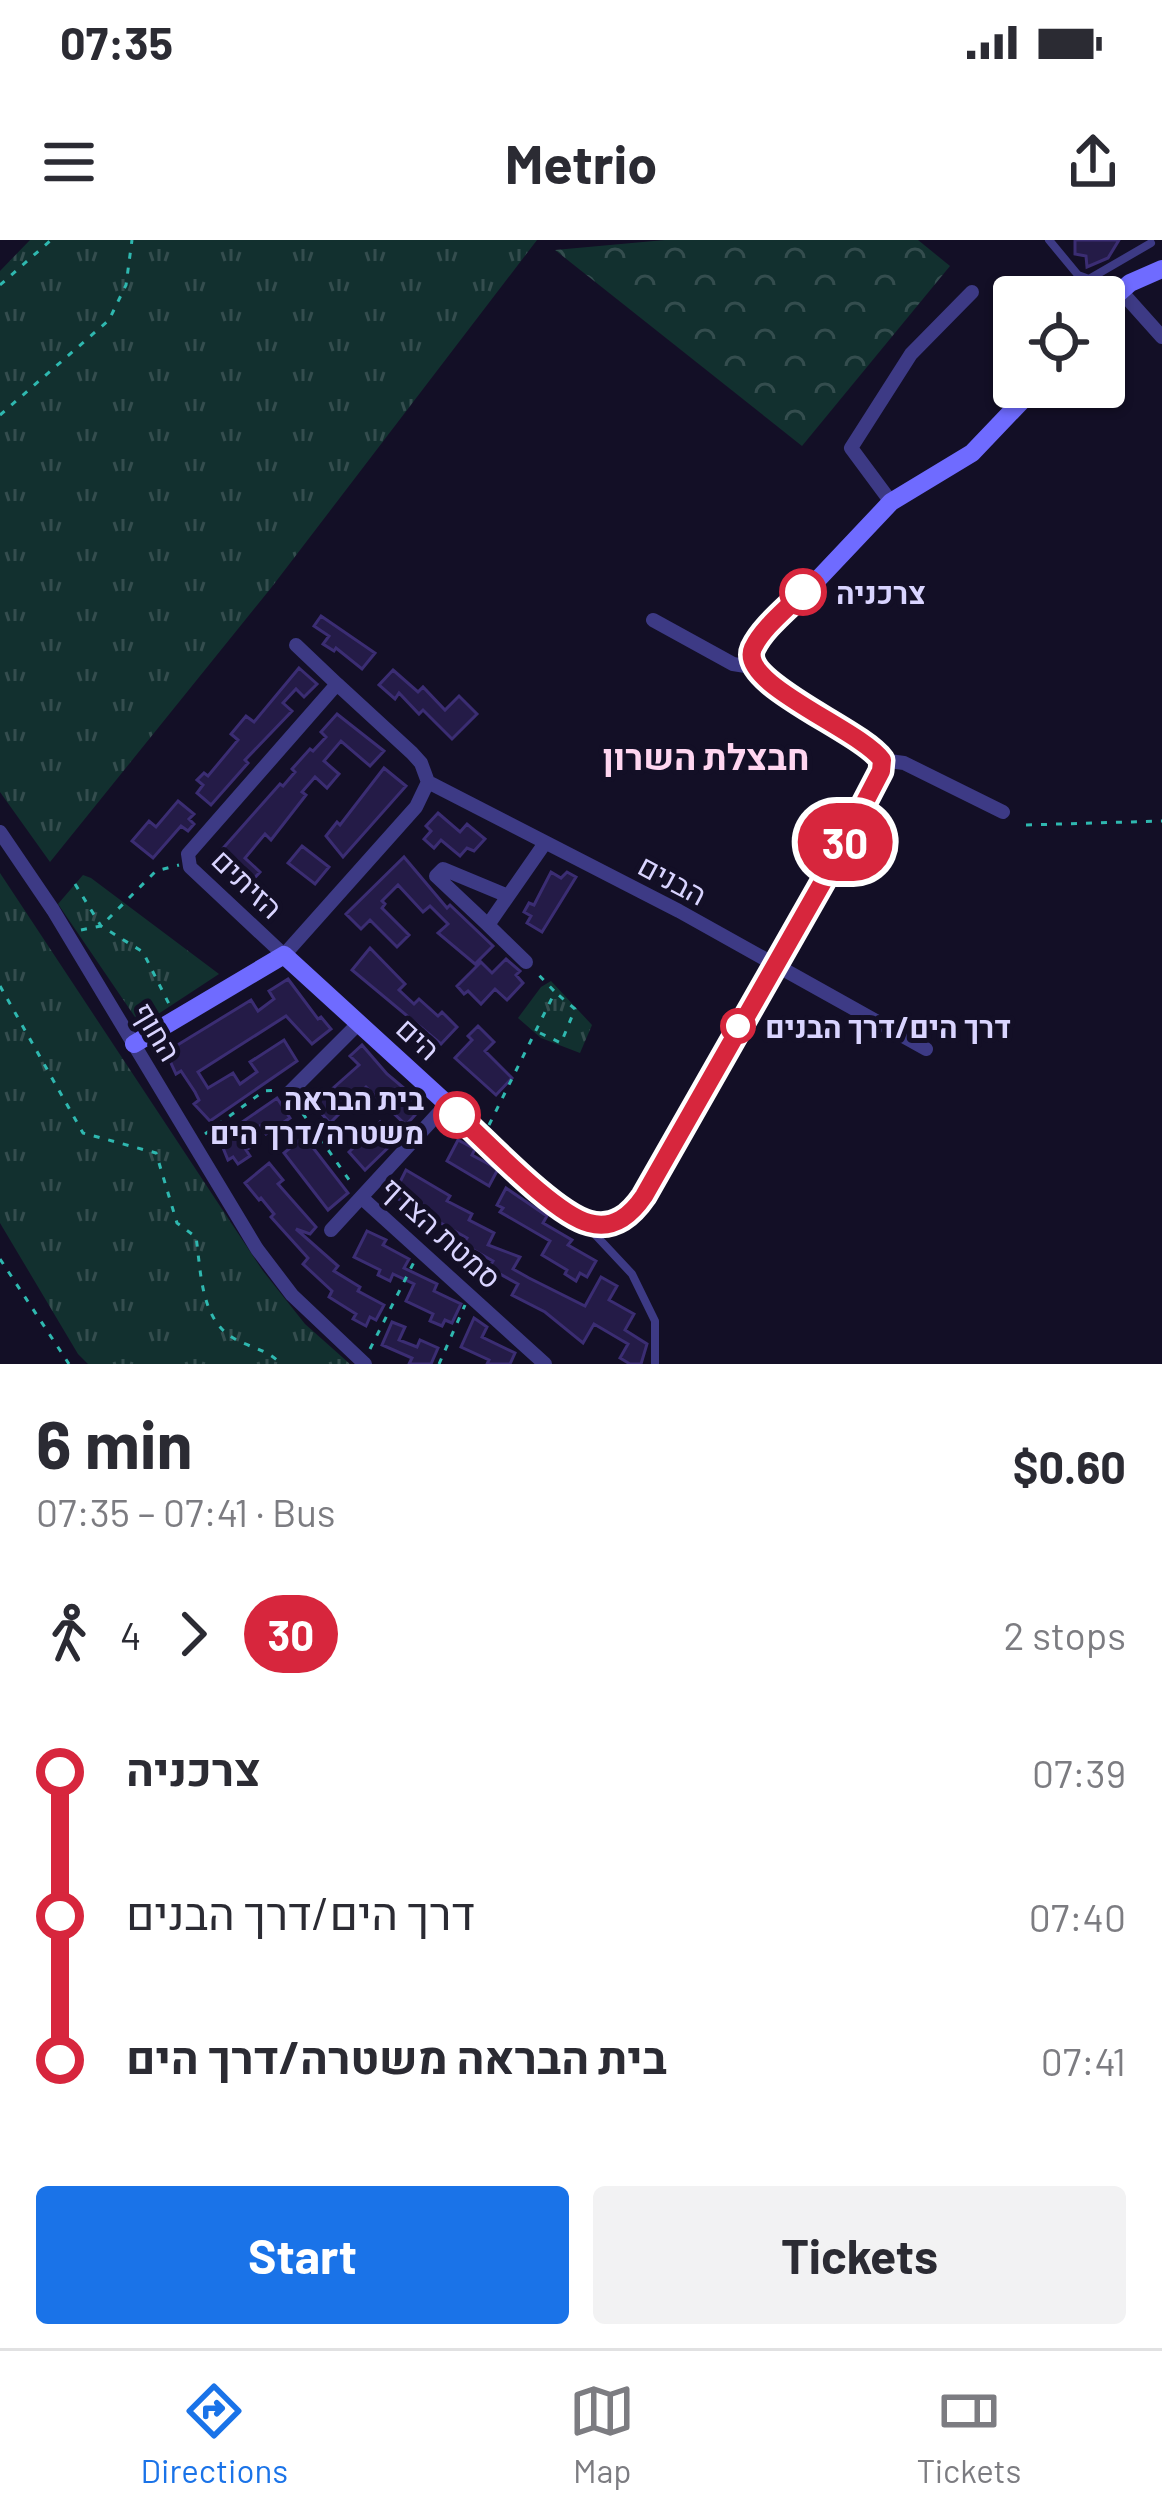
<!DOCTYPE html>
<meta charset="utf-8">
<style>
body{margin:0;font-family:Barlow,Heebo,sans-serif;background:#f2f2f3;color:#2b2b33;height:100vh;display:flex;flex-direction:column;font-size:45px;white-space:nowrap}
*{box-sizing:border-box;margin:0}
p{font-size:39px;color:#7c7c81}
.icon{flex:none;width:66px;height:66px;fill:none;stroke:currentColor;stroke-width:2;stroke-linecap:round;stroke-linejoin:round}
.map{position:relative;height:1124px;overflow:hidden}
.side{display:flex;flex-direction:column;background:#fff;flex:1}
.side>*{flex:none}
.badge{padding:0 24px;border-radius:39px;font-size:42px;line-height:78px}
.fabs{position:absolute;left:993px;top:36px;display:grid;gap:24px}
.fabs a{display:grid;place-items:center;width:132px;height:132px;border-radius:12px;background:#fff;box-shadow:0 3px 9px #0004;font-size:60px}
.map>.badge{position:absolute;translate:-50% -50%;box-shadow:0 0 0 6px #fff}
.legs{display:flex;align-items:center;gap:18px;height:132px;padding:0 36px;font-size:39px}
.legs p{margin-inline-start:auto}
.overview{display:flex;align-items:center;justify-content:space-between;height:204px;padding:0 36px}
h1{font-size:66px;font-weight:700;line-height:90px}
.button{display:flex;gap:24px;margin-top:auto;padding:24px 36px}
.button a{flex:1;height:138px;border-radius:12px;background:#1a73e8;color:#fff;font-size:48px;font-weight:700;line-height:138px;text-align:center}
.button a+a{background:#f2f2f3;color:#2b2b33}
ul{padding:0 36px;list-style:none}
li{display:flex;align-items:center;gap:42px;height:144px;font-size:45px}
li i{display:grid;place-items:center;width:18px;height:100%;margin:0 15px;background:currentColor}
li i::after{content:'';width:30px;height:30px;margin:-15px;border:9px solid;border-radius:50%;background:#fff}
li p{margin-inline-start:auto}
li:first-child i{background:linear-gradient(#0000 50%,currentColor 0)}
li:last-child i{background:linear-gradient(currentColor 50%,#0000 0)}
.status{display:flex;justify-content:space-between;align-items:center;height:84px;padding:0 60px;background:#fff;direction:ltr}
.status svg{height:33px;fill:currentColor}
header{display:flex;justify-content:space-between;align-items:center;height:156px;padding:0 36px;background:#fff;font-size:54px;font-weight:700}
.menu{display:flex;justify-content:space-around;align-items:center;height:168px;border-top:3px solid #e1e1e2;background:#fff;font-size:33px;color:#7c7c81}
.menu a{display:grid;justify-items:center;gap:6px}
.menu .on{color:#1a73e8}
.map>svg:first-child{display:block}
.grass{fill:url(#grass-tufts)}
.forest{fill:url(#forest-crowns)}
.building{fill:#241b47;stroke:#3b2d73;stroke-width:3}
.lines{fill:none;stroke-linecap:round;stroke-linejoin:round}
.path{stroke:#2fb8b0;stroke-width:3;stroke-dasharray:6 9;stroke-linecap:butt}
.lane{stroke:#3d3a85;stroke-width:8}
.street{stroke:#3d3a85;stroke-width:14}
.secondary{stroke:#6f6bff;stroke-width:18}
.line-1-casing{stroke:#fff;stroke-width:27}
.line-1{stroke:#d7263d;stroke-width:18}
.stop-1-dot{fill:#fff;stroke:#d7263d;stroke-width:6}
.labels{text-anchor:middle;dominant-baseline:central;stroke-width:10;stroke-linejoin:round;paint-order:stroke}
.stop-label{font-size:30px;font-weight:bold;fill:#d9d4ff;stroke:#130f26;text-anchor:start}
.street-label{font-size:30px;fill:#d9d4ff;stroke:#130f26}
.quarter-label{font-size:36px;font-weight:bold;fill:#ffd6f0;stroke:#130f26}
</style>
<div class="status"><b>07:35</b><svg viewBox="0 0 49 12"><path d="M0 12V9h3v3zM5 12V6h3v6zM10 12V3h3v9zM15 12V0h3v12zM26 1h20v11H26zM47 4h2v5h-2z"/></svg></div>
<header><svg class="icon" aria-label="menu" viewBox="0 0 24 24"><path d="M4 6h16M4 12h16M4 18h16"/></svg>Metrio<svg class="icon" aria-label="share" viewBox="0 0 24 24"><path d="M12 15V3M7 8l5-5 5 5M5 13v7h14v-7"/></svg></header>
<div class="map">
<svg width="1162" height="1124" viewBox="0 0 1162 1124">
<defs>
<pattern id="grass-tufts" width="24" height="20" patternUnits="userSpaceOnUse" patternTransform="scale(3)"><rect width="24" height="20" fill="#12302f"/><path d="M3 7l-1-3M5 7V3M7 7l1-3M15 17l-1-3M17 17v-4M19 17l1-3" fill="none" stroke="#344d4e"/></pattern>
<pattern id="forest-crowns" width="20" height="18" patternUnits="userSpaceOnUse" patternTransform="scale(3)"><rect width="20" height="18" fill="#12302f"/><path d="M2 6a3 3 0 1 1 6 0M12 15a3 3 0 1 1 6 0" fill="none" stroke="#344d4e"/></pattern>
</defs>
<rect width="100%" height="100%" fill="#130f26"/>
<path class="grass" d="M30,0H537L271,348L50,622L0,552V31Z
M0,633L263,1031L305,1084L350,1124H88L78,1114L0,983Z
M83,635L91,638L219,734L149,780L135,777L58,664Z
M551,741L592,785L580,813L541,798L518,778L541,747Z"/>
<path class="forest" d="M665,0H918L950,26L802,206L555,10Z"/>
<path class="building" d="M1075,0H1119L1108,18L1087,27L1086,16L1075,14Z
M321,376L375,413L362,429L336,408L334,411L323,404L329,396L314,386Z
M299,428L317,444L304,457L296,449L283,463L292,471L245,520L248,523L211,565L197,553L203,545L197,540L204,533L208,536L238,500L231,494L246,476L254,482Z
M393,430L418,452L423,447L445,470L459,456L477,474L452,499L423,470L419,474L399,453L395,459L379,445Z
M337,474L384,511L370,526L341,501L324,521L339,534L327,548L315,537L302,552L306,555L271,600L265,594L245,618L260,632L249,644L218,614L280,544L283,546L295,532L292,529L310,509L313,511L326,497L321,492Z
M384,528L406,546L343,617L326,596L337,582L340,585Z
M178,561L194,574L189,579L194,584L188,591L181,586L153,618L132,601L149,581L156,587Z
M438,573L460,592L467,584L485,599L474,611L467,608L460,616L441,600L434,608L424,599L431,591L426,586Z
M302,606L329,627L315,644L288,623Z
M404,617L447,668L450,665L493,706L475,724L438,693L448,684L430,666L423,672L398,645L382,661L385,664L382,668L409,695L397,707L370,680L361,689L346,674Z
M551,632L561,638L567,632L576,637L542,692L527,683L531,676L524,672L529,663L534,665Z
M370,708L405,744L399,750L414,764L419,759L438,776L442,772L457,787L441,804L352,730Z
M506,719L520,731L516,735L523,743L507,760L495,749L481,764L468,751L464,754L457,746L481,722L492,733Z
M288,739L318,779L321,777L331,789L312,804L286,776L198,832L208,848L233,833L240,844L257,832L250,822L284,800L297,821L210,881L194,864L199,860L195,852L181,831L176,834L166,812L251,760L258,771L274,759L269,751Z
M478,786L494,802L485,811L512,838L496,855L455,818L472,800L468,796Z
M362,805L387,834L424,865L406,885L366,847L330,883L314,865L359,825L350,816Z
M277,858L290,878L266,894L260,886L248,897L254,905L246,910L250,916L238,924L233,917L228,920L219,898Z
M380,882L396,900L365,930L349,912Z
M304,896L348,953L328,970L284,913Z
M458,900L475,909L472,915L498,929L489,946L447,921Z
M269,923L283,940L278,944L316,987L310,994L296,989L338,1026L334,1031L360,1047L358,1051L384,1065L376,1080L370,1077L366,1086L353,1079L356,1074L329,1057L332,1051L303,1024L308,1018L271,977L274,974L261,958L259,960L245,943Z
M406,930L450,956L447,961L472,974L469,980L494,993L488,1005L520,1017L513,1029L529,1038L585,1066L601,1037L617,1046L609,1060L634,1074L625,1090L647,1104L641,1124H630L620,1118L628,1104L594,1084L583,1103L545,1072L512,1055L518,1044L489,1028L493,1021L463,1004L467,998L393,956Z
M506,948L547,976L543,983L572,1000L568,1005L596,1021L587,1037L580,1033L576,1041L565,1034L567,1030L542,1015L550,1001L500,972L503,968L497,965Z
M367,991L386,1000L383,1005L409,1019L404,1028L437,1044L434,1051L461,1064L452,1083L445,1080L442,1086L430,1081L433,1074L406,1061L414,1044L393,1034L390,1041L378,1035L380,1030L354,1017Z
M474,1078L487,1087L482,1097L515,1113L510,1124H487L489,1120L461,1107Z
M392,1082L405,1087L399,1100L417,1107L420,1100L438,1108L431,1124H409L412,1118L382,1105Z"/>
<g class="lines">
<path class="path" d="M0,45L51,0
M0,175L109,80L126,45L132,0
M1026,585L1162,581
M75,644L101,686L143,712L170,766
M81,690L101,686L156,631L179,625
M0,746L83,893L156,913L177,983L196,997C201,1030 200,1075 230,1096C248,1108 266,1108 281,1124
M540,793L561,803L575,769L555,752
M294,861L354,947
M489,885L555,752L536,732
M205,894L264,851L278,850
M0,1019L69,1124
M370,1109L414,1022
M439,1124L465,1065"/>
<path class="lane" d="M1049,0L1078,35L1089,39L1151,3
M588,987L632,1034L655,1081V1124"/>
<path class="street" d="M1119,49L1162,97
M891,262L851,208L911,114L972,52
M653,380L733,424L752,427
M296,405L337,444
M337,444L412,513L421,523L428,542L416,567L284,715L190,627L188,614Z
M882,520L904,523L1003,572
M428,542L679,671L926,809
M0,592L53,670L257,1009L292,1055L365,1124
M508,656L443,629L436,636L488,685L545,603
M488,685L526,722
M289,853L359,783
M362,958L545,1124
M331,990L446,865"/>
<path class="secondary" d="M1104,66L1130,43L1162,29
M134,804L284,715L561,968C596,989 619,993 644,955L829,631L881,531L882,520L865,500L760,437L752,427L753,408L891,262L972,213L1035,147"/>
</g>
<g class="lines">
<g class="line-1-casing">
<path id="line-1" d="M457,875C486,901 554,974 589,983C614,990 631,975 644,956L829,631L881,531L882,520C860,489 737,444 753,408C763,387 788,368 803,352"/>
</g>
<use href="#line-1" class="line-1"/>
</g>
<g class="stop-1-dot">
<circle cx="803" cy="352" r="21"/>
<circle cx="738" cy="786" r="15"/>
<circle cx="457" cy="875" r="21"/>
</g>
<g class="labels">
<g class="stop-label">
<text x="836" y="352">צרכניה</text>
<text x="765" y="786">דרך הים/דרך הבנים</text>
<text x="424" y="858" text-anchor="end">בית הבראה<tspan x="424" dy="34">משטרה/דרך הים</tspan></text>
</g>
<g class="street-label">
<text transform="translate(673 639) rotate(28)">הבנים</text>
<text transform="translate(248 643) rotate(44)">הזיתים</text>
<text transform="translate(158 791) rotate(59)">החוף</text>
<text transform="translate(419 798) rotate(43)">הים</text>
<text transform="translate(442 992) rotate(42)">סמטת הצדף</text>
</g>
<g class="quarter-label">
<text x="706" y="515">חבצלת השרון</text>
</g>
</g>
</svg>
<div class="fabs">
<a><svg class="icon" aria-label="locate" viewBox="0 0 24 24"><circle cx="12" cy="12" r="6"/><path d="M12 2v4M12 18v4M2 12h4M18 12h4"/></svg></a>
</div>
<b class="badge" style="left:845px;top:602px;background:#d7263d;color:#fff">30</b>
</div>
<section class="side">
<div class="overview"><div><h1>6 min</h1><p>07:35 – 07:41 · Bus</p></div><b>$0.60</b></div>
<div class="legs"><svg class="icon" aria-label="walk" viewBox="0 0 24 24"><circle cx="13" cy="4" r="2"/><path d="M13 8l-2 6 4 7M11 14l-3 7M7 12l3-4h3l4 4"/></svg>4<svg class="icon" aria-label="forward" viewBox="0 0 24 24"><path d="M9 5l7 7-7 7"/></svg><b class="badge" style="background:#d7263d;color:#fff">30</b><p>2 stops</p></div>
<ul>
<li><i style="color:#d7263d"></i><b>צרכניה</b><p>07:39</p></li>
<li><i style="color:#d7263d"></i><span>דרך הים/דרך הבנים</span><p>07:40</p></li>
<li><i style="color:#d7263d"></i><b>בית הבראה משטרה/דרך הים</b><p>07:41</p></li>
</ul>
<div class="button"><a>Start</a><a>Tickets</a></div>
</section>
<nav class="menu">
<a class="on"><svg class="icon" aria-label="directions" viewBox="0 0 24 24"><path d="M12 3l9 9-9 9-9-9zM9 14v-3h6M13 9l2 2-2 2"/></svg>Directions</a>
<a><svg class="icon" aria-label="map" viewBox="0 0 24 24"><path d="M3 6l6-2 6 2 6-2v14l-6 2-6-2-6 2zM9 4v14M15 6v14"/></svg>Map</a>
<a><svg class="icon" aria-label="tickets" viewBox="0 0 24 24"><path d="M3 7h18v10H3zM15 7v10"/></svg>Tickets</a>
</nav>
